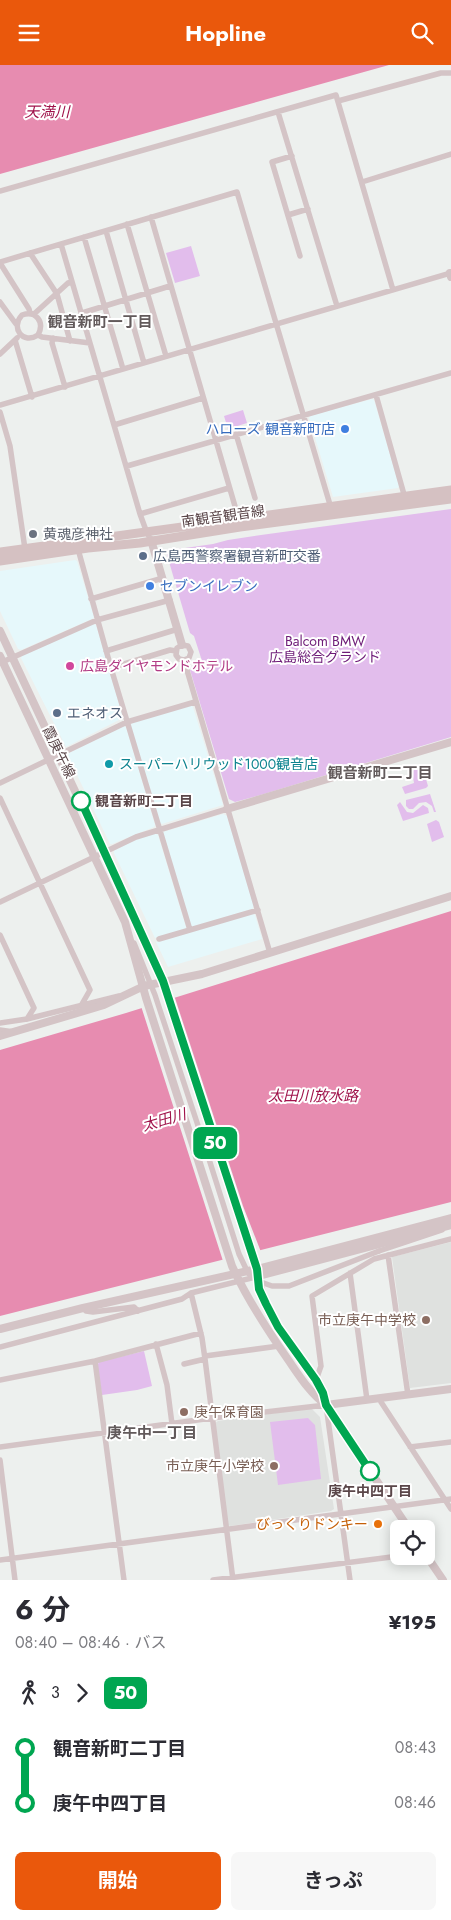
<!DOCTYPE html>
<html lang="ja">
<meta charset="utf-8">
<style>
body{margin:0;font-family:Jost,"Noto Sans JP",sans-serif;background:#f7f7f7;color:#2b2b33;height:100vh;display:flex;flex-direction:column;font-size:19px;white-space:nowrap}
*{box-sizing:border-box;margin:0}
p{font-size:16px;color:#7c7c81}
.icon{flex:none;width:28px;height:28px;fill:none;stroke:currentColor;stroke-width:2;stroke-linecap:round;stroke-linejoin:round}
.map{position:relative;height:1515px;overflow:hidden}
.details{display:flex;flex-direction:column;background:#fff;flex:1}
.details>*{flex:none}
.badge{padding:0 10px;border-radius:8px;font-size:18px;line-height:32px}
.buttons{position:absolute;left:390px;top:1455px;display:grid;gap:10px}
.buttons a{display:grid;place-items:center;width:45px;height:45px;border-radius:8px;background:#fff;box-shadow:0 2px 12px #0003;font-size:25px}
.map>.badge{position:absolute;translate:-50% -50%;box-shadow:0 0 0 2px #fff}
.legs{display:flex;align-items:center;gap:8px;height:55px;padding:0 15px;font-size:16px}
.legs p{margin-inline-start:auto}
.head{display:flex;align-items:center;justify-content:space-between;height:85px;padding:0 15px}
h1{font-size:28px;font-weight:700;line-height:38px}
.button{display:flex;gap:10px;margin-top:auto;padding:10px 15px}
.button a{flex:1;height:58px;border-radius:8px;background:#ea580c;color:#fff;font-size:20px;font-weight:700;line-height:58px;text-align:center}
.button a+a{background:#f7f7f7;color:#2b2b33}
ul{padding:0 15px;list-style:none}
li{display:flex;align-items:center;gap:18px;height:55px;font-size:19px}
li i{display:grid;place-items:center;width:8px;height:100%;margin:0 6px;background:currentColor}
li i::after{content:'';width:12px;height:12px;margin:-6px;border:4px solid;border-radius:50%;background:#fff}
li p{margin-inline-start:auto}
li:first-child i{background:linear-gradient(#0000 50%,currentColor 0)}
li:last-child i{background:linear-gradient(currentColor 50%,#0000 0)}
header{display:flex;justify-content:space-between;align-items:center;height:65px;padding:0 15px;background:#ea580c;color:#fff;font-size:22px;font-weight:700}
.map>svg:first-child{display:block}
.commercial{fill:#e6f8fb}
.education{fill:#dfe1df}
.green{fill:#e2bdec}
.water{fill:#e78cb0}
.pier{fill:#edf0ee}
.lines{fill:none;stroke-linecap:round;stroke-linejoin:round}
.minor{stroke:#d4c4c6;stroke-width:5.5}
.tertiary{stroke:#d4c4c6;stroke-width:8}
.secondary{stroke:#d5c1c2;stroke-width:9}
.minor-bridge{stroke:#d4c4c6;stroke-width:5.5}
.line-1-casing{stroke:#fff;stroke-width:11}
.line-1{stroke:#00a651;stroke-width:8}
.shop-dot{fill:#3f7fe0;stroke:#fff;stroke-width:2}
.worship-dot{fill:#6b7280;stroke:#fff;stroke-width:2}
.service-dot{fill:#5c6f8a;stroke:#fff;stroke-width:2}
.hotel-dot{fill:#d1479c;stroke:#fff;stroke-width:2}
.culture-dot{fill:#0f9aa8;stroke:#fff;stroke-width:2}
.stop-1-dot{fill:#fff;stroke:#00a651;stroke-width:2.5}
.education-dot{fill:#8d6e63;stroke:#fff;stroke-width:2}
.food-dot{fill:#e8710a;stroke:#fff;stroke-width:2}
.labels{text-anchor:middle;dominant-baseline:central;stroke-width:4;stroke-linejoin:round;paint-order:stroke}
.shop-label{font-size:14px;fill:#366cbe;stroke:#fff;text-anchor:end}
.street-label{font-size:14px;fill:#5a4649;stroke:#fff}
.worship-label{font-size:14px;fill:#5b616d;stroke:#fff;text-anchor:start}
.service-label{font-size:14px;fill:#4e5e75;stroke:#fff;text-anchor:start}
.park-label{font-size:14px;fill:#6d1b77;stroke:#fff}
.hotel-label{font-size:14px;fill:#b23c85;stroke:#fff;text-anchor:start}
.culture-label{font-size:14px;fill:#0d838f;stroke:#fff;text-anchor:start}
.stop-label{font-size:14px;font-weight:bold;fill:#5a4649;stroke:#fff;text-anchor:start}
.education-label{font-size:14px;fill:#785e54;stroke:#fff;text-anchor:end}
.food-label{font-size:14px;fill:#c56008;stroke:#fff;text-anchor:end}
.water-label{font-size:15px;font-style:italic;fill:#a0134b;stroke:#fff}
.neighbourhood-label{font-size:15px;font-weight:bold;fill:#625a5b;stroke:#fff}
</style>
<header><svg class="icon" aria-label="menu" viewBox="0 0 24 24"><path d="M4 6h16M4 12h16M4 18h16"/></svg>Hopline<svg class="icon" aria-label="search" viewBox="0 0 24 24"><circle cx="10" cy="10" r="6"/><path d="M15 15l6 6"/></svg></header>
<div class="map">
<svg width="451" height="1515" viewBox="0 0 451 1515">
<rect width="100%" height="100%" fill="#edf0ee"/>
<path class="commercial" d="M372,334L374,335L399,421L398,423L333,432L309,353L310,351Z
M75,495L77,496L94,552L92,554L21,585L18,584L0,546V506Z
M93,559L96,560L123,653L66,682L21,593L22,590Z
M191,640L193,642L223,740L162,759L160,758L130,661L132,658Z
M123,661L126,662L155,760L154,762L112,779H110L68,691L69,688Z
M223,749L227,751L254,841L252,844L193,862L190,861L163,767Z
M155,768L158,770L186,862L185,865L155,873L114,788V786L136,774Z
M252,848L255,850L262,874L168,902L156,877Z"/>
<path class="education" d="M451,1177V1318L410,1323L392,1192Z
M311,1343L320,1352L334,1444L331,1446L230,1461L228,1460L214,1359L218,1356Z"/>
<path class="green" d="M191,181L200,211L175,218L166,188Z
M243,345L247,358L228,364L224,351Z
M451,444V672L264,729L235,737L229,734L190,605L194,604L202,596L194,571L190,568L167,490L171,485L213,479L228,475L261,470Z
M421,702L423,704L428,721L426,723L405,729L402,722L414,718L412,706Z
M430,729L436,747H434L432,741L426,737L419,738L413,744H409L406,741V735Z
M400,737L407,747L413,748L423,740L428,743L429,748L403,756L397,740Z
M436,755L439,757L444,772L432,777L427,759Z
M144,1286L152,1321L137,1325L102,1330L97,1301L99,1297Z
M308,1353L315,1360L321,1414L278,1420L270,1357Z"/>
<path class="water" d="M0,0H389L0,109Z
M451,846V1137L0,1251V985L126,948Z"/>
<path class="pier" d="M174,930L243,1141L261,1187L223,1196L141,941Z"/>
<g class="lines">
<path class="minor" d="M338,36L441,8H450
M278,47L337,241
M292,91L272,97L300,191
M362,117L451,89
M0,126L336,30L393,225
M288,150L308,144
M151,152L239,455
M127,159L166,291
M106,166L144,298
M84,172L123,304
M61,179L140,449L147,468L151,475
M30,188L57,229L70,276
M0,197L237,127L331,443
M0,198L29,244L30,248
M0,237L16,259
M82,248L170,221
M34,249L68,218L72,217
M38,270C45,257 36,245 22,250C10,263 23,280 38,270L42,272L90,278
M53,273L52,278L65,322
M15,275L32,332
M0,289L17,273
M376,330L405,433
M0,340L451,208
M0,347L10,381L25,484
M114,360L203,333
M236,369L255,433
M127,401L451,308
M140,449L229,423
M78,484L111,603L190,865
M91,534L163,513
M106,586L178,564
M184,595L189,593L191,587L188,581L182,580L177,583L176,590L179,594L184,595L270,888
M0,598L97,555L170,535
M111,603L170,585L176,586
M0,718L127,657L195,637
M0,733L90,925L82,939
M0,837L136,772L227,744
M0,870L34,943L27,954
M159,874L258,845
M134,878L155,930L208,1091
M0,958L27,954L119,931
M0,965L14,967
M379,1186L442,1165
M388,1190L408,1330
M350,1208L367,1335
M191,1228L256,1212
M83,1243L86,1246L93,1247L134,1242L138,1246
M156,1279L167,1320L172,1359
M0,1282L182,1234L191,1228L202,1273L205,1294L233,1515
M205,1291L279,1281
M95,1296L124,1515
M184,1299L205,1294
M0,1315L95,1296L201,1268
M316,1315L321,1301L312,1231L374,1194L451,1174
M380,1333L381,1337L451,1444
M0,1382L212,1353L326,1340L350,1515
M410,1382L451,1377
M0,1395L15,1515
M0,1495L451,1434
M213,1515L399,1491"/>
<path class="tertiary" d="M450,208L451,212
M151,475L182,580
M0,566L158,903L257,1204C261,1241 280,1264 301,1293C312,1308 322,1322 326,1340
M0,591L125,857L146,933L232,1201C247,1234 268,1266 289,1296C300,1312 310,1328 326,1340L409,1464
M227,744L451,677
M0,971L104,940L144,921L202,909L451,831
M255,1212L451,1160
M0,1264L83,1243L257,1204L451,1153
M326,1340L451,1324
M426,1490L443,1515"/>
<path class="secondary" d="M0,487L451,425
M0,496L88,483L140,478L240,462L451,434"/>
<path class="minor-bridge" d="M208,1091L239,1189L248,1208L258,1216L272,1221H289L379,1186"/>
</g>
<g class="lines">
<g class="line-1-casing">
<path id="line-1" d="M81,736L163,916L257,1204L259,1224L266,1239L278,1262L316,1315L323,1328L326,1340L370,1406"/>
</g>
<use href="#line-1" class="line-1"/>
</g>
<g class="shop-dot">
<circle cx="345" cy="364" r="5"/>
<circle cx="150" cy="521" r="5"/>
</g>
<circle class="worship-dot" cx="33" cy="469" r="5"/>
<g class="service-dot">
<circle cx="143" cy="491" r="5"/>
<circle cx="57" cy="648" r="5"/>
</g>
<circle class="hotel-dot" cx="70" cy="601" r="5"/>
<circle class="culture-dot" cx="109" cy="699" r="5"/>
<g class="stop-1-dot">
<circle cx="81" cy="736" r="9"/>
<circle cx="370" cy="1406" r="9"/>
</g>
<g class="education-dot">
<circle cx="426" cy="1255" r="5"/>
<circle cx="184" cy="1347" r="5"/>
<circle cx="274" cy="1401" r="5"/>
</g>
<circle class="food-dot" cx="378" cy="1459" r="5"/>
<g class="labels">
<g class="shop-label">
<text x="335" y="364">ハローズ 観音新町店</text>
<text x="160" y="521" text-anchor="start">セブンイレブン</text>
</g>
<g class="street-label">
<text transform="translate(223 451) rotate(-8)">南観音観音線</text>
<text transform="translate(59 687) rotate(64)">霞庚午線</text>
</g>
<g class="worship-label">
<text x="43" y="469">黄魂彦神社</text>
</g>
<g class="service-label">
<text x="153" y="491">広島西警察署観音新町交番</text>
<text x="67" y="648">エネオス</text>
</g>
<g class="park-label">
<text x="325" y="576">Balcom BMW<tspan x="325" dy="16">広島総合グランド</tspan></text>
</g>
<g class="hotel-label">
<text x="80" y="601">広島ダイヤモンドホテル</text>
</g>
<g class="culture-label">
<text x="119" y="699">スーパーハリウッド1000観音店</text>
</g>
<g class="stop-label">
<text x="95" y="736">観音新町二丁目</text>
<text x="370" y="1426" text-anchor="middle">庚午中四丁目</text>
</g>
<g class="education-label">
<text x="416" y="1255">市立庚午中学校</text>
<text x="194" y="1347" text-anchor="start">庚午保育園</text>
<text x="264" y="1401">市立庚午小学校</text>
</g>
<g class="food-label">
<text x="368" y="1459">びっくりドンキー</text>
</g>
<g class="water-label">
<text x="47" y="47">天満川</text>
<text x="313" y="1031">太田川放水路</text>
<text transform="translate(164 1055) rotate(-16)">太田川</text>
</g>
<g class="neighbourhood-label">
<text x="100" y="257">観音新町一丁目</text>
<text x="380" y="708">観音新町二丁目</text>
<text x="152" y="1368">庚午中一丁目</text>
</g>
</g>
</svg>
<div class="buttons">
<a><svg class="icon" aria-label="locate" viewBox="0 0 24 24"><circle cx="12" cy="12" r="6"/><path d="M12 2v4M12 18v4M2 12h4M18 12h4"/></svg></a>
</div>
<b class="badge" style="left:215px;top:1078px;background:#00a651;color:#fff">50</b>
</div>
<section class="details">
<div class="head"><div><h1>6 分</h1><p>08:40 – 08:46 · バス</p></div><b>¥195</b></div>
<div class="legs"><svg class="icon" aria-label="walk" viewBox="0 0 24 24"><circle cx="13" cy="4" r="2"/><path d="M13 8l-2 6 4 7M11 14l-3 7M7 12l3-4h3l4 4"/></svg>3<svg class="icon" aria-label="forward" viewBox="0 0 24 24"><path d="M9 5l7 7-7 7"/></svg><b class="badge" style="background:#00a651;color:#fff">50</b></div>
<ul>
<li><i style="color:#00a651"></i><b>観音新町二丁目</b><p>08:43</p></li>
<li><i style="color:#00a651"></i><b>庚午中四丁目</b><p>08:46</p></li>
</ul>
<div class="button"><a>開始</a><a>きっぷ</a></div>
</section>
